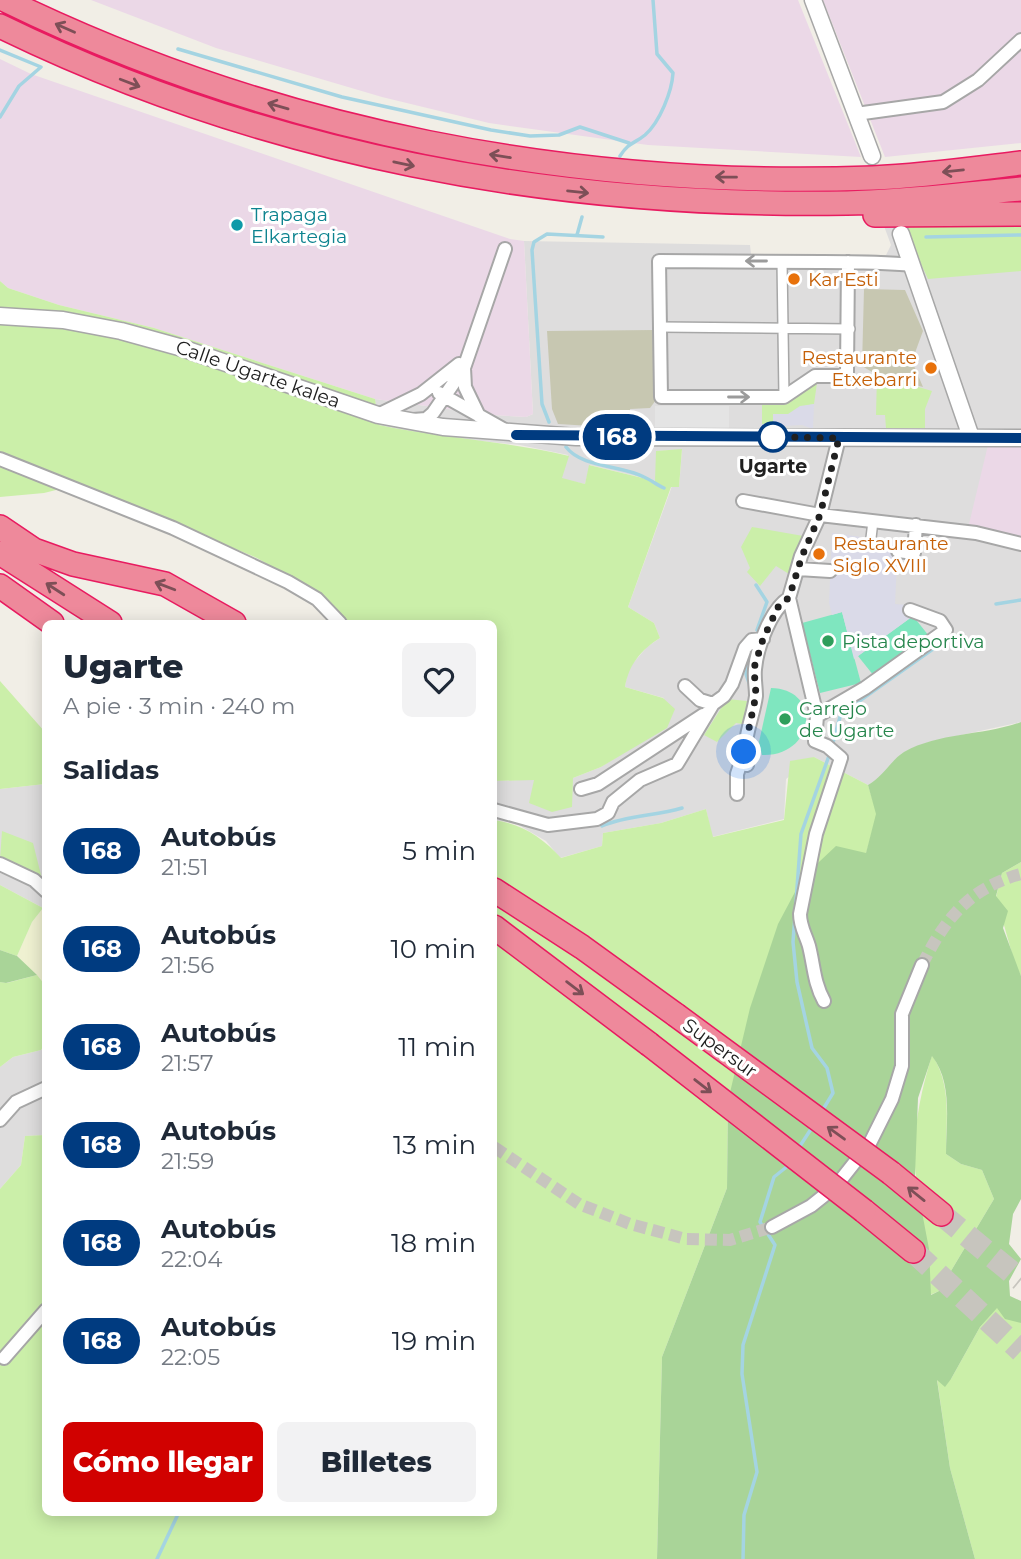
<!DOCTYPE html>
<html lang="es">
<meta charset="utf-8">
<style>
body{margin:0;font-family:Montserrat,sans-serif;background:#f2f2f3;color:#1f2937;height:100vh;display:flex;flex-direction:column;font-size:26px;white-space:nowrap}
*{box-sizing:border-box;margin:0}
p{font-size:23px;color:#747a83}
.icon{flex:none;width:38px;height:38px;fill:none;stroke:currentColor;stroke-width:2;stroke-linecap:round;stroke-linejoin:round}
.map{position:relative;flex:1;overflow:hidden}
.sheet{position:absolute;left:42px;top:620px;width:455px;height:896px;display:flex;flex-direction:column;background:#fff;border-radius:10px;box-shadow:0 4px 18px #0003}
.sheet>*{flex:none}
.badge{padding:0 14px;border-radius:23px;font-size:24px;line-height:46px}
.you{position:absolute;width:35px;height:35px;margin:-18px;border:5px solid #fff;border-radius:50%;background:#1a73e8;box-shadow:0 0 0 10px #1a73e833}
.map>.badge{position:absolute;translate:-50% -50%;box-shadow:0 0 0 4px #fff}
h2{padding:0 21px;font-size:26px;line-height:63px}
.round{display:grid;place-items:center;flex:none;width:74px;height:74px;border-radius:10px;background:#f2f2f3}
.head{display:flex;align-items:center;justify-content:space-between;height:119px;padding:0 21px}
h1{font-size:33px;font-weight:800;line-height:52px}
.action{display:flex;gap:14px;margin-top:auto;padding:14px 21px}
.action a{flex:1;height:80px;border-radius:10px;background:#d10100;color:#fff;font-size:28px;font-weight:800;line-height:80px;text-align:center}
.action a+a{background:#f2f2f3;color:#1f2937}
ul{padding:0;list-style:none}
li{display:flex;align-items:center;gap:21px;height:98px;padding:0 21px}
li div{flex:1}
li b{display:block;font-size:26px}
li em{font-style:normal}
li .badge{min-width:77px;font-weight:700;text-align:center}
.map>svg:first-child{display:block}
.residential{fill:#dedddd}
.industrial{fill:#ebd8e7}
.construction{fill:#c7c7b1}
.farmland{fill:#eff1d1}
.grass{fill:#cbefa9}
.forest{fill:#a9d498;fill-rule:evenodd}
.pitch{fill:#7fe6bf}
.parking{fill:#e4e4e4}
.plaza{fill:#dadae8}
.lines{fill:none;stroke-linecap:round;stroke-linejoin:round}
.stream{stroke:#a4d4e2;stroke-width:3.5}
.minor-tunnel{stroke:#c7c5be;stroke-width:12;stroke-dasharray:12 6;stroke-linecap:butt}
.motorway-tunnel{stroke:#c7c5be;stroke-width:23;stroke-dasharray:23 11;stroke-linecap:butt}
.pedestrian-casing{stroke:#a7a7a7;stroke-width:12}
.minor-casing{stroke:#a7a7a7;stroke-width:16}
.tertiary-casing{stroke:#a7a7a7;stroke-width:19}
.motorway-casing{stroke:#e81b60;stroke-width:26}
.pedestrian{stroke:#fff;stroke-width:9}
.minor{stroke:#fff;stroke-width:12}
.tertiary{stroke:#fff;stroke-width:16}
.motorway{stroke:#ee899b;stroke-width:23}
.motorway-bridge-casing{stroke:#e81b60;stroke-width:26;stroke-linecap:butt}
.motorway-bridge{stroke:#ee899b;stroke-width:23}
.oneway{stroke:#7d4f57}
.oneway2{stroke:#9b9b9b}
.line-casing{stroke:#fff;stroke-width:16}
.line{stroke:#003b80;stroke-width:10}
.walk{stroke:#202020;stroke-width:7;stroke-dasharray:0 12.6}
.culture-dot{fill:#0f9aa8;stroke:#fff;stroke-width:2.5}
.food-dot{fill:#e8710a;stroke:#fff;stroke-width:2.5}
.stop-dot{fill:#fff;stroke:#003b80;stroke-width:3.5}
.leisure-dot{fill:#2e9e5b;stroke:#fff;stroke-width:2.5}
.labels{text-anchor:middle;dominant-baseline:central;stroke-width:6;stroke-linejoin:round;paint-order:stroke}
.culture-label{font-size:19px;fill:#0d838f;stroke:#fff;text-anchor:start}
.food-label{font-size:19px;fill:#c56008;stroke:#fff;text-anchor:start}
.street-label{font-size:19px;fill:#202020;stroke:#fff}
.stop-label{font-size:19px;font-weight:bold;fill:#202020;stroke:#fff}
.leisure-label{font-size:19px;fill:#27864d;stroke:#fff;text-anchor:start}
</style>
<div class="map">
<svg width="1021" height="1559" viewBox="0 0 1021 1559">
<rect width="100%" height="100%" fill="#f1eee6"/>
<path class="residential" d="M884,226L904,227L917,255L1021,250V722L929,742L901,754L883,776L868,785L814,757L786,779L784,819L712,837L706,809L661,823L603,833L602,846L560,858L546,841L515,823L494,820V781L573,778L601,767L626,751L664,698L625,687L628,669L647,647L660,638L654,623L628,607L672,486L679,487L682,450L656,451V481L590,465L585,484L561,479L568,455L520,445L432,436L378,425L375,399L492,415L526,417L533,414L524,241L750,245L751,254L886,255L891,245Z
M45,784V909L0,885V789Z
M45,1044V1135L25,1136L21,1165L0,1189V1067L13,1057L41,1050Z"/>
<path class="industrial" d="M91,0H798L861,157L648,145L489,123L382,97L216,48Z
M823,0H1021V143L885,157Z
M0,59L31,74L510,239L524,241L533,414L526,417L492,415L375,399L154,328L59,305L8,288L0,281Z
M988,445L1021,446V540L969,524Z"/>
<path class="construction" d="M864,289L905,290L923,331L912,361L923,387L877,375L862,366Z
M655,330L656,400L650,408L630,409L631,421L609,420L608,427L558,424L552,409L547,331Z"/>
<path class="farmland" d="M43,908L45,909V985L17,956L32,922Z"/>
<path class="grass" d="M1021,226V271L928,279L904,227Z
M0,281L8,288L59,305L154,328L375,399L379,425C442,438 506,441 569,456L562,478L585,484L589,465L655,481L656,451L682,449L679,487H671L628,607L654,623L660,638C641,650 629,664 625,687L663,698L675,709L667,728L601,767L573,778L572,807L552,812L529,803L534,780L494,781V623H345L288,576L257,558L80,484L44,493L0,497Z
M877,375L932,391L925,409V428H886L885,415H876Z
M817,383L814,404C794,407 781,424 762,424V405L790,400Z
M752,527L809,537L789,574L776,566L760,586L747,572L750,568L741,547Z
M0,681L45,732V784L0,789Z
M727,699L747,701L743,724L736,723L717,742L704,735Z
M814,757L868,785L877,814L866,854L728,1101L727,1188L662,1357L657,1559H0V1189L21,1165L25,1136L45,1135L46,1512H494V820C522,824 542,837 561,858L602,846L603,833L661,823L706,809L713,837L784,820L790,761Z
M2,831L33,843L42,879L0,859Z
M1021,862V976L1015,964L996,897L1002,873Z
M0,885L43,908L32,922L17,956L0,950Z
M37,975L45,985V1044L41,1050L13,1057L0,1067V982L7,983Z
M932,1055C952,1085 946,1120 946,1154L961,1164L982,1170L994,1199L939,1291L930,1295C929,1255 921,1217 916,1177C911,1137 920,1094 932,1055Z
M997,1307L1021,1323V1559H975L950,1468L937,1379H951L980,1327Z"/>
<path class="forest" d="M1021,722V862L1002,873L996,896L1008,911L1003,928L1021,976V1199L1013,1214L1009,1244L1021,1259L1009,1281L1010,1296L1021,1301V1323L1005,1319L997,1308L980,1327L951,1379L945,1387L937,1380L950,1468L975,1559H657L662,1357L727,1188L728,1101L750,1008L778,924L803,877L836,846L866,853L876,814L868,785C885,775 892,759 904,752C940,732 983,736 1021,722ZM932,1056C953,1083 946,1122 946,1154L961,1164L982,1170L994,1199L939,1291L931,1295L929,1249L915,1175L918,1098Z
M0,950L17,956L37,975L6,983L0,982Z"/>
<path class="pitch" d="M842,612L861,683L820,693L802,623Z
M913,616L929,636L874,676L858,656Z
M771,688C823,689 815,757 762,755L759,742Z"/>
<path class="parking" d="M655,406H729V431H655Z"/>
<path class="plaza" d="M814,404L813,429L802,425L762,427V424H773V414H788L800,406Z
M832,533L898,542L895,604L907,605L913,616L854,659L842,612L832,615L829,603Z"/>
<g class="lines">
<path class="stream" d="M178,49L342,97L491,130L530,136L559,135L580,127L629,143
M0,50L41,67L19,86L0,117
M620,156C629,142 634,144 645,135C660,122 672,91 673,73L657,54L653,0
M577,235L582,217
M926,237L1021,235
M549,422L542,404L532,250L534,242L547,234L603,237
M566,447C582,468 622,465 644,477C651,480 657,485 664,488
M756,585L767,602L757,630
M996,604L1021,600
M749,683L746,674L751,650
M832,746L840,717L848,709L950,637
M602,826C627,815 656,816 682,808
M822,1111L833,1093L827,1068L812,1048L797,982L793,942L801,834L830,753
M798,1149L813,1126
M157,1559L179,1512
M743,1559L744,1515L757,1472L742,1374L743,1345L775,1245L760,1222L774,1177L789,1165"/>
<path class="minor-tunnel" d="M922,965C945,919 969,888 1021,874
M494,1147L579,1204L630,1224L686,1239L730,1240L772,1227"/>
<path class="motorway-tunnel" d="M941,1214L1021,1280
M913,1251L1021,1351"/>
<g class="pedestrian-casing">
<path id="pedestrian" d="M782,261L784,397
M660,327L850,329
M871,538L873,521"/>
</g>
<g class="minor-casing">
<path id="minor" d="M856,114L943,102L978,80L1021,40
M848,262L847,373L839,376H815L784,397H661L659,261L823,262C853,262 883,262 912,265
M464,368L465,387L479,416
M439,393L503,429
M378,415L421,394L459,364
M413,420L426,419L433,413L464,368L505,249
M0,459L173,528L288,582L317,599L340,623
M743,501L820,515L976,533L1021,544
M898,551L914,553L916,525
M798,569L830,571
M685,686L700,700L713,704
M817,716L865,688L946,630L940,621L910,610
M747,765C741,741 753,719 756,696C756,687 754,678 755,669C757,647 771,609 789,598
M581,789L598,784L703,715
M737,794V774L744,753
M494,810L548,825L597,819L608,813L613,802L640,780L677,764L713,704L724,696L732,684L745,648L752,640L763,639
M0,864L34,880L46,891
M824,1001C814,983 814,966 809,946C806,935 800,927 800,914L816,834L841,758L827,746L815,741L817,716L789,598L801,556L820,515L839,438
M0,1120L16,1102L46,1088
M772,1227L811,1206L836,1186L870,1143L892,1099L902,1066V1014L922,965
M4,1358L46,1310"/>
</g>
<g class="tertiary-casing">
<path id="tertiary" d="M813,0L872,156
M901,234L971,437
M0,316L63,320L121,331L179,347L378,415L443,427L576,437L1021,438"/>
</g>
<g class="motorway-casing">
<path id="motorway" d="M5,0C275,132 574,189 873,178C923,176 972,169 1021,163
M0,26C264,155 554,208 847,203C905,202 963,194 1021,189
M875,215L1021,214
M0,527L34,550L73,564L165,584L234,623
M0,553L110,623
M0,586L52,623
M494,890L582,947L676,1015
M494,927L649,1044
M891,1173L941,1214
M864,1211L913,1251"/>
</g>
<use href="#pedestrian" class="pedestrian"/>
<use href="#minor" class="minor"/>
<use href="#tertiary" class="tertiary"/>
<use href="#motorway" class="motorway"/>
<g class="motorway-bridge-casing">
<path id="motorway-bridge" d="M676,1015L891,1173
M649,1044L864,1211"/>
</g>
<use href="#motorway-bridge" class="motorway-bridge"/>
</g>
<defs><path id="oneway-shaft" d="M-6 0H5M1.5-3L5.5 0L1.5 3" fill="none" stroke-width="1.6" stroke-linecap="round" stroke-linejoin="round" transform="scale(1.75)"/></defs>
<g class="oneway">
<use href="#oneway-shaft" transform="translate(65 28) rotate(-156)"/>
<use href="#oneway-shaft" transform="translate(130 83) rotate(21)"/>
<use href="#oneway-shaft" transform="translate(278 106) rotate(-164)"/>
<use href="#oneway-shaft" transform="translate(500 156) rotate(-171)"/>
<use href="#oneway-shaft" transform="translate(404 164) rotate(12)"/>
<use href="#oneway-shaft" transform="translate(953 171) rotate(174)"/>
<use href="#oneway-shaft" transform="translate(726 177) rotate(-179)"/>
<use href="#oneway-shaft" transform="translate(578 192) rotate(6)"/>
<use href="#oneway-shaft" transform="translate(165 586) rotate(-159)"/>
<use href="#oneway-shaft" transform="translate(55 589) rotate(-147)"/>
<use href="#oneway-shaft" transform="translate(575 988) rotate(37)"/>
<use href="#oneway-shaft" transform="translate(703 1086) rotate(38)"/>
<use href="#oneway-shaft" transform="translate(836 1133) rotate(-144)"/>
<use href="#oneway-shaft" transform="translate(916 1194) rotate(-141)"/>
</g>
<g class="oneway2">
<use href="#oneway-shaft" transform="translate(756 261) rotate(-180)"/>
<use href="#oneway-shaft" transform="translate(739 397)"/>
</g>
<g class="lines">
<g class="line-casing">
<path id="line" d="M516,435L1021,438"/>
</g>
<use href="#line" class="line"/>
<path class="walk" d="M744,752L756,695L754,668L763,639L780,603L789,598L802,556L820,515L839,438L773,437"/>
</g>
<circle class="culture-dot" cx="237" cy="225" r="7"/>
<g class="food-dot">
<circle cx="794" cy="279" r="7"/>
<circle cx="931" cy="368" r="7"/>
<circle cx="819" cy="554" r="7"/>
</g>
<circle class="stop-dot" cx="773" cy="437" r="14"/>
<g class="leisure-dot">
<circle cx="828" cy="641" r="7"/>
<circle cx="785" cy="719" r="7"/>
</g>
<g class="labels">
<g class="culture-label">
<text x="251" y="214">Trapaga<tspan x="251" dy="22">Elkartegia</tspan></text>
</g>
<g class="food-label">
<text x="808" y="279">Kar'Esti</text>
<text x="917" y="357" text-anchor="end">Restaurante<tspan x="917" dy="22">Etxebarri</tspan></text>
<text x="833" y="543">Restaurante<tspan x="833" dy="22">Siglo XVIII</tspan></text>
</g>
<g class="street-label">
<text transform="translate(258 374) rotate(19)">Calle Ugarte kalea</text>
<text transform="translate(720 1048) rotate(36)">Supersur</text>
</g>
<g class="stop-label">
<text x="773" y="466">Ugarte</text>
</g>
<g class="leisure-label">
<text x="842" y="641">Pista deportiva</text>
<text x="799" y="708">Carrejo<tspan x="799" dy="22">de Ugarte</tspan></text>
</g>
</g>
</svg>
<div class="you" style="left:744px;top:752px"></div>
<b class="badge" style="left:617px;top:437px;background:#003b80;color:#fff">168</b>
<section class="sheet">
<div class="head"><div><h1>Ugarte</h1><p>A pie · 3 min · 240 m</p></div><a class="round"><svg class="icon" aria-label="heart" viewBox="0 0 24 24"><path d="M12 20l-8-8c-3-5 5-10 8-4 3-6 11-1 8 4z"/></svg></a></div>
<h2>Salidas</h2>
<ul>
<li><span class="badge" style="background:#003b80;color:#fff">168</span><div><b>Autobús</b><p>21:51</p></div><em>5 min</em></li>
<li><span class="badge" style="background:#003b80;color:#fff">168</span><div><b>Autobús</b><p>21:56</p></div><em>10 min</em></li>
<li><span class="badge" style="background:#003b80;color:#fff">168</span><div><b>Autobús</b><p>21:57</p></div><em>11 min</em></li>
<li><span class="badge" style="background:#003b80;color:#fff">168</span><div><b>Autobús</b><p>21:59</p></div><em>13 min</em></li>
<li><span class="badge" style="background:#003b80;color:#fff">168</span><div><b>Autobús</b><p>22:04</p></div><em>18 min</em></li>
<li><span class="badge" style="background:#003b80;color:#fff">168</span><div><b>Autobús</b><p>22:05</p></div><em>19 min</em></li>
</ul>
<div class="action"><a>Cómo llegar</a><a>Billetes</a></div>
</section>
</div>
